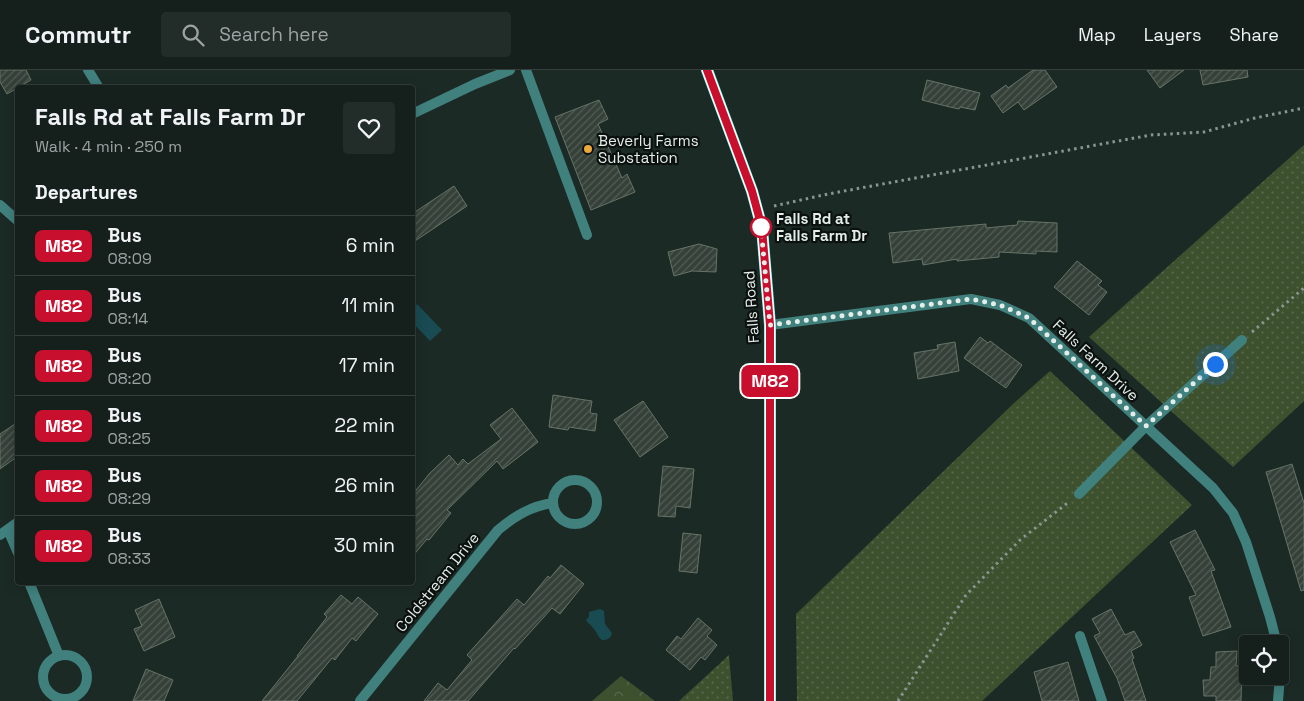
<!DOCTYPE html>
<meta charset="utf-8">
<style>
body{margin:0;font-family:"Space Grotesk",sans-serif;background:#222d29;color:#f1f3f6;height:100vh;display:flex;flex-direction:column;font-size:19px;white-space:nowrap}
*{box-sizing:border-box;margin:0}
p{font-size:16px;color:#9da3a3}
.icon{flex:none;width:28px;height:28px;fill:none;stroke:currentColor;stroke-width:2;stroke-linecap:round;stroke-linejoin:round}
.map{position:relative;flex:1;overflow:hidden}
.side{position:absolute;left:15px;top:15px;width:400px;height:500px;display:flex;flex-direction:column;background:#15201c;border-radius:5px;box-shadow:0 2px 12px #0003,0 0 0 1px #343e3b}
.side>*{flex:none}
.badge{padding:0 10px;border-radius:8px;font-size:18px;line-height:32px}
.tools{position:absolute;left:1239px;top:565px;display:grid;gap:10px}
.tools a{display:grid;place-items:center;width:50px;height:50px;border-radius:5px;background:#15201c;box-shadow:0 2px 12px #0003,0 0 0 1px #343e3b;font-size:25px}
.you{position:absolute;width:25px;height:25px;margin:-12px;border:4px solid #fff;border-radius:50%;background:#1a73e8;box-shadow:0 0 0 8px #1a73e833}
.map>.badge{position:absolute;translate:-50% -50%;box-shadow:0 0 0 2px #fff}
h2{padding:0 20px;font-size:19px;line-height:45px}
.round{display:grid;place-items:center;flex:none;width:52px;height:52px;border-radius:5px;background:#222d29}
.overview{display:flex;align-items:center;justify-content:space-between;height:85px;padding:0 20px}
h1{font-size:24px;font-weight:800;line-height:38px}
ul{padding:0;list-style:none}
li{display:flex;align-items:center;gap:15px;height:60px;padding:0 20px;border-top:1px solid #343e3b}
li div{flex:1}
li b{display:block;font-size:19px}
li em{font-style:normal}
li .badge{min-width:55px;font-weight:700;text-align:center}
header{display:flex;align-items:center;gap:30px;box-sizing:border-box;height:70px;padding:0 25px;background:#15201c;border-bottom:1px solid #343e3b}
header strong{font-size:24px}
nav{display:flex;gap:28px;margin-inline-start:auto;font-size:18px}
.search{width:350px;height:45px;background:#222d29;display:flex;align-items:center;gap:12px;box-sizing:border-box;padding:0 18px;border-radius:5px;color:#9da3a3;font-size:19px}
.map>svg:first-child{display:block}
.grass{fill:url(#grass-dots)}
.forest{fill:url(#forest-crowns)}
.water{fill:#194b52}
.building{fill:url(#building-hatch);stroke:#667368}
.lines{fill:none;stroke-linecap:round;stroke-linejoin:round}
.path{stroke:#8a9591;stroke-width:3;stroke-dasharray:2.5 4;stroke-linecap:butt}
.service{stroke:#40817e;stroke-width:10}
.minor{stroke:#40817e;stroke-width:10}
.tertiary{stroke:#40817e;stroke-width:10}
.primary{stroke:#40ddd6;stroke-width:12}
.line-casing{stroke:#fff;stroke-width:11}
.line{stroke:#c8102e;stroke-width:8}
.walk{stroke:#e4ede9;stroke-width:5;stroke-dasharray:0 9}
.poi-dot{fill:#eda83b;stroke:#0b110f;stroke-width:2}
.stop-dot{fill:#fff;stroke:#c8102e;stroke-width:2.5}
.labels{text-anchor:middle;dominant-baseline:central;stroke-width:4.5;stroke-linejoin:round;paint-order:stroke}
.poi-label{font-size:15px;fill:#e4ede9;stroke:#0b110f;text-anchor:start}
.stop-label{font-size:15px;font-weight:bold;fill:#e4ede9;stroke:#0b110f;text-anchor:start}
.street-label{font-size:15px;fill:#e4ede9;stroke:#0b110f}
</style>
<header>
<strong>Commutr</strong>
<div class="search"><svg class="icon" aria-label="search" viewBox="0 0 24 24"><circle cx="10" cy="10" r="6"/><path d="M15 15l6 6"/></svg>Search here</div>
<nav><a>Map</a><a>Layers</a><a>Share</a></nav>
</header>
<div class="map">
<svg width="1304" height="631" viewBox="0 0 1304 631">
<defs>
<pattern id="grass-dots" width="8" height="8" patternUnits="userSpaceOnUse" patternTransform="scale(1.25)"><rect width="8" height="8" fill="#3d512e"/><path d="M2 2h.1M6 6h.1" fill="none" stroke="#596a4c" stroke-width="1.8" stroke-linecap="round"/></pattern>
<pattern id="forest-crowns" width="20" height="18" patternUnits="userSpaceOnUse" patternTransform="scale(1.25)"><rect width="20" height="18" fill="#3d512e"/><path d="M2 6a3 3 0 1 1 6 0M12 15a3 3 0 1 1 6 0" fill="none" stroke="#596a4c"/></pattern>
<pattern id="building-hatch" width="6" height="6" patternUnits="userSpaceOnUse" patternTransform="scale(1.25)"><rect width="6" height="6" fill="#354138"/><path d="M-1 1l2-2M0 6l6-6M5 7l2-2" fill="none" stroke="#525d55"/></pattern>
</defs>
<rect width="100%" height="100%" fill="#1c2a25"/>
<path class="grass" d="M1304,75V331L1233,397L1089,267Z
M1050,301L1192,435L982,631H797L796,544L1013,334Z
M729,585L733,631H679Z"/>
<path class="forest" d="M621,606L655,631H592Z"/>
<path class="water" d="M417,234L442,260L430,271L413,253V239Z
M600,539L604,541L605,554L612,563C610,569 608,570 602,570C597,566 597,562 593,558C591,554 588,554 586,550L589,547V542Z"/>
<path class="building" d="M0,0H26L31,10L7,24L0,12Z
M1033,0H1045L1057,17L1024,40L1018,32L1003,43L991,26L1006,15L1008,18Z
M1147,0H1184L1160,18Z
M1200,0H1247L1248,7L1203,15Z
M927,10L980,23L975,40L960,37L959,39L950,37L922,30Z
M599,30L608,49L598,54L622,108L627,104L635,122L591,140L555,47Z
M454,116L467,136L412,173V144Z
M1018,151L1057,153V182L1036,181V184L999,182V187L957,191V189L923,195L922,189L893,193L889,163L986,154V158L1017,155Z
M699,174L717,179L716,202L692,201L674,206L668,182Z
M1077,191L1102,211L1098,215L1107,222L1089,245L1054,217Z
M980,267L988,273L990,271L1022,295L1006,318L964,288Z
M955,272L959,301L918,309L914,283L938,279L937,275Z
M553,325L592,331L590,343L597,344L595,361L569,357L568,360L549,357Z
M643,331L668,367L640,387L614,350Z
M512,338L538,372L503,399L497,391L447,440L451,443L429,470L427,469L412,487V425L430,403L449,385L458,395L463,389L468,394L501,369L490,355Z
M18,352V386L0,399V364Z
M1292,394L1304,433V520L1301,521L1266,402Z
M663,396L694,399L690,438L676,436L675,447L658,446Z
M1195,460L1215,500L1211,501L1231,557L1203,566L1189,527L1196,525L1170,472Z
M683,463L701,465L697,503L679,501Z
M561,495L584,514L560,544L552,538L515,579L514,578L468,631H424L438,613L447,620L472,590L467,585L517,529L524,535L548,506L550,508Z
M341,525L352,534L358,527L378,544L356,571L352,568L335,590L332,588L297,631H262L298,586H297L327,547L324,544Z
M159,529L175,567L144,581L134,559L142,556L135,540Z
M1111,539L1125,565L1134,561L1142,575L1131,581L1134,588L1132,589L1146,631H1125L1117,608L1094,566L1100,563L1092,549Z
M698,548L712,560L707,566L717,575L705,590L701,587L690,600L666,580L677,566L681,569Z
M1237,581L1236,596H1242L1241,631H1216V626H1204L1203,610H1210L1211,597H1216V582Z
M1068,592L1079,631H1042L1034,602Z
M146,599L173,610L164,631H133Z"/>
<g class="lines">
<path class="path" d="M774,136L828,124L1151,65L1204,62L1255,48L1304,38
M1252,262L1304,218
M898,631L966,525L1020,470L1070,431"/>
<path class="service" d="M526,0L587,165
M0,135L18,151
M1079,424L1146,356L1242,270
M1080,566L1102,631"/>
<path class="minor" d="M88,0L99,18
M770,255L971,229L1000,235L1029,248L1213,418L1233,443L1246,472L1270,547L1277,574
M553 432a22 22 0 1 1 44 0a22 22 0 1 1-44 0Z
M8,460L18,483
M29,512L59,586
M43 607a22 22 0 1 1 44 0a22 22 0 1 1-44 0Z
M360,631L498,460C515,446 531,436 553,433
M1278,631L1280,606"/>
<path class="tertiary" d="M412,44L475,14L510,0
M0,465L18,452"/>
<path class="primary" d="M707,0L752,121L762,158L770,255V631"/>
</g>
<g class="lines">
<g class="line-casing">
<path id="line" d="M707,0L752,121L762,158L770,255V631"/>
</g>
<use href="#line" class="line"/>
<path class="walk" d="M761,157L770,255L971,229L1000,235L1029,248L1146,356L1215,294"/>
</g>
<circle class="poi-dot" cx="588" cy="79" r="5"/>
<circle class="stop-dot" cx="761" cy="157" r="10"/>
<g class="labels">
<g class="poi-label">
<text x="598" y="70">Beverly Farms<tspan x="598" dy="17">Substation</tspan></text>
</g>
<g class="stop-label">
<text x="776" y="148">Falls Rd at<tspan x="776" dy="17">Falls Farm Dr</tspan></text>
</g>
<g class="street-label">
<text transform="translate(751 237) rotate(-94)">Falls Road</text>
<text transform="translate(1096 290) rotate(43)">Falls Farm Drive</text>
<text transform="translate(437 512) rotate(-51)">Coldstream Drive</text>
</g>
</g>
</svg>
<div class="tools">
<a><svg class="icon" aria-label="locate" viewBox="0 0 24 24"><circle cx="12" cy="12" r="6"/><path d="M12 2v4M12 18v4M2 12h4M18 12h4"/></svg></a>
</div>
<div class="you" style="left:1215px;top:294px"></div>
<b class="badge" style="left:770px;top:311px;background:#c8102e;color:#fff">M82</b>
<section class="side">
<div class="overview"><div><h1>Falls Rd at Falls Farm Dr</h1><p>Walk · 4 min · 250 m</p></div><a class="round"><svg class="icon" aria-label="heart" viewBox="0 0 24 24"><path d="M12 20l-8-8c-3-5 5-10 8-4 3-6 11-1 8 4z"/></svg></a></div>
<h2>Departures</h2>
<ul>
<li><span class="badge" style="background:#c8102e;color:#fff">M82</span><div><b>Bus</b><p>08:09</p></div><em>6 min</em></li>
<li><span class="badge" style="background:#c8102e;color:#fff">M82</span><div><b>Bus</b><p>08:14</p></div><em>11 min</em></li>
<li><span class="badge" style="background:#c8102e;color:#fff">M82</span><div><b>Bus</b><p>08:20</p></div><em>17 min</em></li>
<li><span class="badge" style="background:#c8102e;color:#fff">M82</span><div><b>Bus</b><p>08:25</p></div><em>22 min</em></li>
<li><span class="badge" style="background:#c8102e;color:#fff">M82</span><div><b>Bus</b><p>08:29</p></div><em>26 min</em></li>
<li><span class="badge" style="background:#c8102e;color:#fff">M82</span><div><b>Bus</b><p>08:33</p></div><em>30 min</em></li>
</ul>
</section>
</div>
